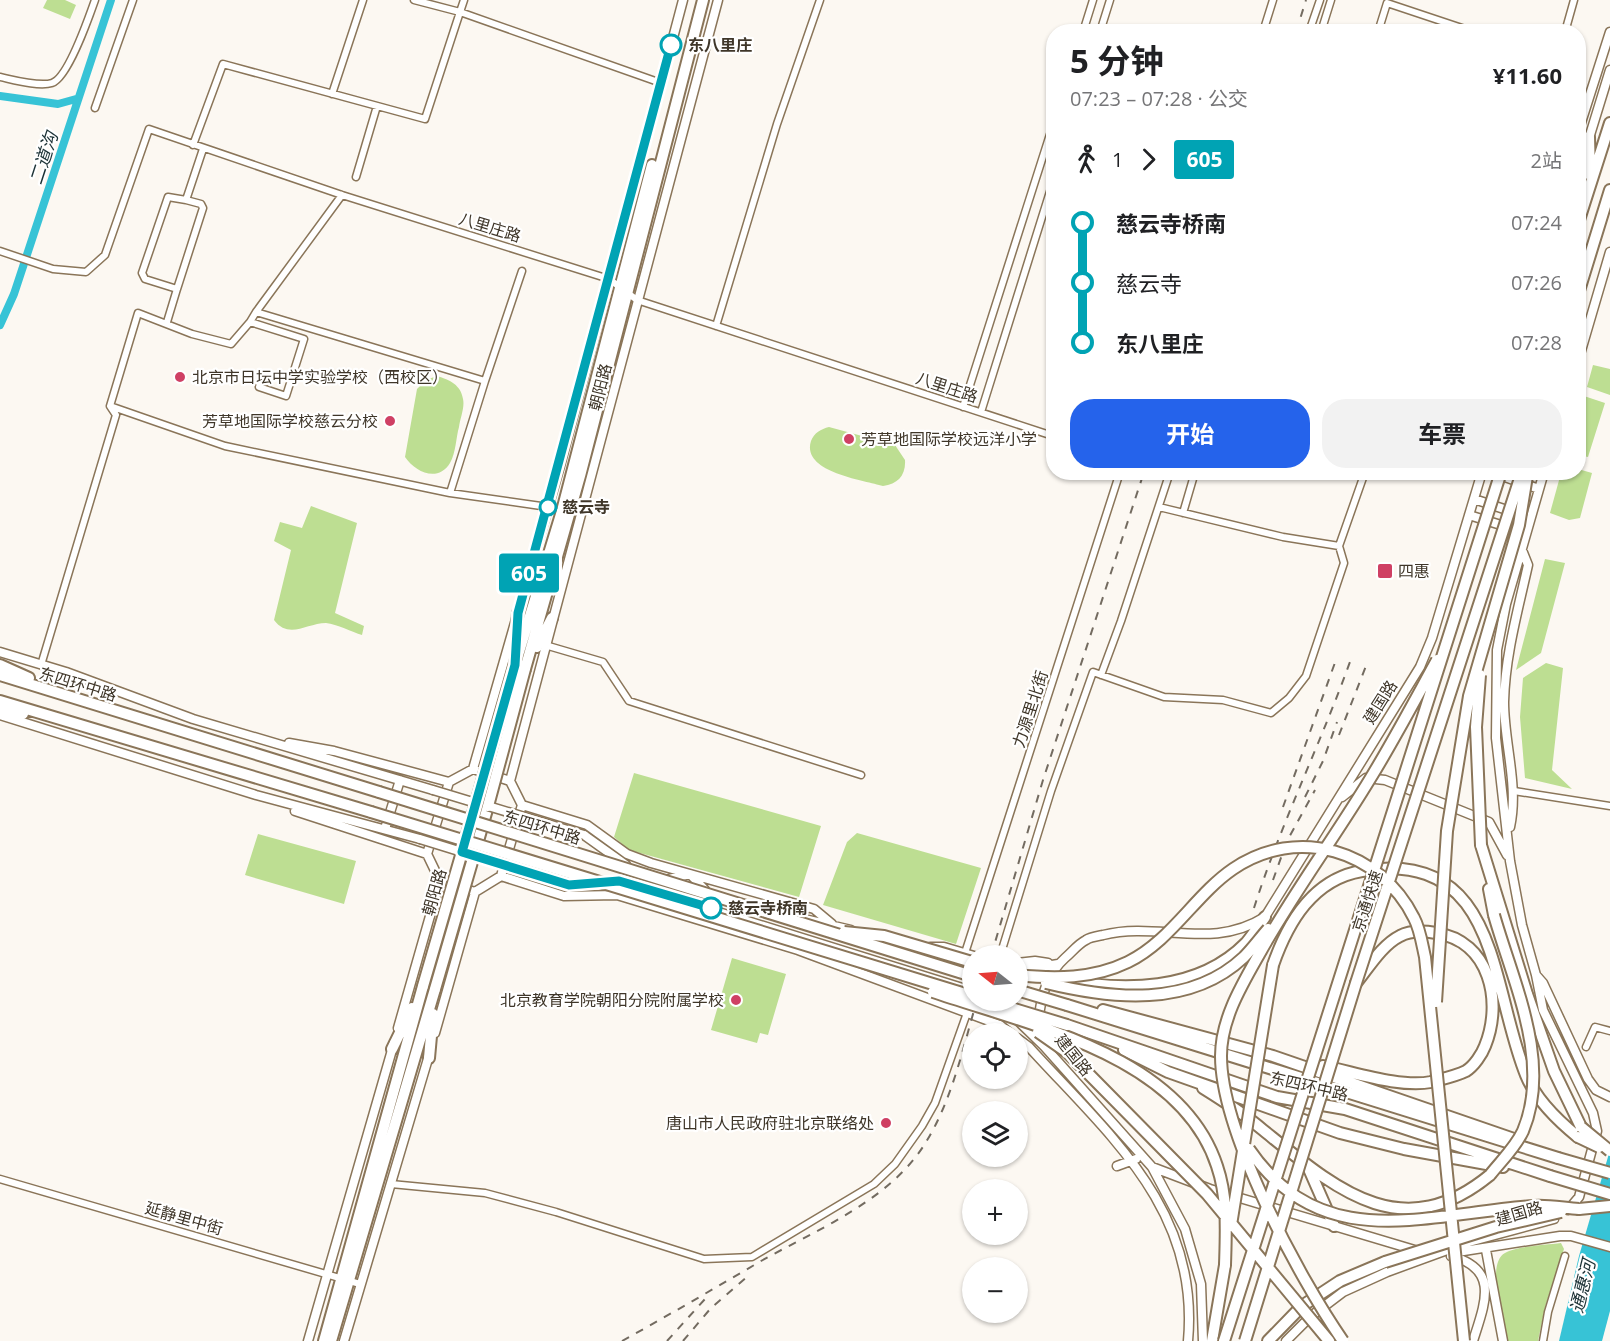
<!DOCTYPE html>
<html lang="zh">
<meta charset="utf-8">
<style>
body{margin:0;font-family:"Open Sans","Noto Sans SC",sans-serif;background:#f2f2f2;color:#202124;height:100vh;display:flex;flex-direction:column;font-size:22px;white-space:nowrap}
*{box-sizing:border-box;margin:0}
p{font-size:20px;color:#757577}
.icon{flex:none;width:33px;height:33px;fill:none;stroke:currentColor;stroke-width:2;stroke-linecap:round;stroke-linejoin:round}
.map{position:relative;flex:1;overflow:hidden}
.sheet{position:absolute;left:1046px;top:24px;width:540px;height:456px;display:flex;flex-direction:column;background:#fff;border-radius:24px;box-shadow:0 2px 4px #0004}
.sheet>*{flex:none}
.badge{padding:0 12px;border-radius:4px;font-size:21px;line-height:39px}
.needle{width:39px;rotate:287deg}
.tools{position:absolute;left:962px;top:945px;display:grid;gap:12px}
.tools a{display:grid;place-items:center;width:66px;height:66px;border-radius:50%;background:#fff;box-shadow:0 2px 4px #0004;font-size:30px}
.map>.badge{position:absolute;translate:-50% -50%;box-shadow:0 0 0 3px #fff}
.legs{display:flex;align-items:center;gap:9px;height:66px;padding:0 24px;font-size:20px}
.legs p{margin-inline-start:auto}
.head{display:flex;align-items:center;justify-content:space-between;height:102px;padding:0 24px}
h1{font-size:33px;font-weight:700;line-height:45px}
.button{display:flex;gap:12px;margin-top:auto;padding:12px 24px}
.button a{flex:1;height:69px;border-radius:24px;background:#2563eb;color:#fff;font-size:24px;font-weight:700;line-height:69px;text-align:center}
.button a+a{background:#f2f2f2;color:#202124}
ul{padding:0 24px;list-style:none}
li{display:flex;align-items:center;gap:21px;height:60px;font-size:22px}
li i{display:grid;place-items:center;width:9px;height:100%;margin:0 8px;background:currentColor}
li i::after{content:'';width:15px;height:15px;margin:-8px;border:4px solid;border-radius:50%;background:#fff}
li p{margin-inline-start:auto}
li:first-child i{background:linear-gradient(#0000 50%,currentColor 0)}
li:last-child i{background:linear-gradient(currentColor 50%,#0000 0)}
.map>svg:first-child{display:block}
.green{fill:#bdde92}
.water{fill:#37c3d6}
.lines{fill:none;stroke-linecap:round;stroke-linejoin:round}
.canal{stroke:#37c3d6;stroke-width:8}
.street-casing{stroke:#8a7559;stroke-width:9}
.secondary-casing{stroke:#8a7559;stroke-width:11}
.highway-casing{stroke:#8a7559;stroke-width:14}
.street{stroke:#fff;stroke-width:6}
.secondary{stroke:#fff;stroke-width:8}
.highway{stroke:#fff;stroke-width:10}
.rail{stroke:#736b60;stroke-width:2;stroke-dasharray:8 8;stroke-linecap:butt}
.secondary-bridge-casing{stroke:#8a7559;stroke-width:11;stroke-linecap:butt}
.highway-bridge-casing{stroke:#8a7559;stroke-width:14;stroke-linecap:butt}
.secondary-bridge{stroke:#fff;stroke-width:8}
.highway-bridge{stroke:#fff;stroke-width:10}
.line-1-casing{stroke:#fff;stroke-width:14}
.line-1{stroke:#00a3b4;stroke-width:9}
.stop-1-dot{fill:#fff;stroke:#00a3b4;stroke-width:3}
.poi-dot{fill:#cf4064;stroke:#fff;stroke-width:2}
.labels{text-anchor:middle;dominant-baseline:central;stroke-width:4.5;stroke-linejoin:round;paint-order:stroke}
.stop-label{font-size:16px;font-weight:bold;fill:#3f3629;stroke:#fff;text-anchor:start}
.street-label{font-size:16px;fill:#3f3629;stroke:#fff}
.poi-label{font-size:16px;fill:#3f3629;stroke:#fff;text-anchor:start}
.water-label{font-size:18px;font-style:italic;fill:#1b3135;stroke:#fff}
</style>
<div class="map">
<svg width="1610" height="1341" viewBox="0 0 1610 1341">
<rect width="100%" height="100%" fill="#fcf8f2"/>
<path class="green" d="M47,0H65L76,5L70,19L43,8Z
M1593,365L1610,369V395L1587,387Z
M437,376C450,380 461,385 463,399C465,407 460,419 459,427C456,437 456,453 450,463C438,483 415,472 405,457L417,389L426,380Z
M1584,396L1605,403L1588,457L1578,455V418Z
M829,427L895,445L905,460C906,475 898,484 883,486C863,480 801,472 811,441C814,433 821,429 829,427Z
M1578,469L1592,473L1580,518L1569,520L1550,513L1561,473L1578,472Z
M311,506L357,523L335,613L364,626L362,635C352,632 337,624 326,623C307,623 289,640 274,620L291,550L274,541L280,522L302,528Z
M1545,559L1565,563L1541,653L1516,670Z
M1546,663L1563,668L1552,770L1572,789L1525,778L1520,717L1523,678Z
M634,773L821,826L799,897L629,850L614,837Z
M857,833L981,868L956,944L823,905L847,842Z
M258,834L356,861L344,904L245,875Z
M732,958L786,974L768,1035L760,1033L757,1043L711,1030Z
M1561,1243L1564,1249L1545,1307L1538,1341H1507C1504,1320 1485,1264 1505,1253C1517,1246 1546,1245 1561,1243Z"/>
<path class="water" d="M1610,1150V1311L1602,1341H1559L1579,1256Z"/>
<g class="lines">
<path class="canal" d="M0,96L58,104L76,99
M0,325L14,294L111,0"/>
<g class="street-casing">
<path id="street" d="M464,0L460,12L661,83
M1083,32L1093,0
M1100,32L1110,0
M1263,32L1273,0
M1309,32L1320,0
M1321,32L1331,0
M1378,32L1387,3L1474,32
M1565,32L1574,0
M0,77C14,80 39,87 52,83C68,78 89,17 95,0
M332,94L363,0
M95,108L133,0
M193,145L223,64L425,119L460,12L414,0
M356,177L377,106
M342,195L256,312L485,381L450,493
M0,251L53,269L86,272L105,255L149,129L342,195L609,279L637,300L1053,436
M177,289L203,208L201,204L186,200
M256,312L250,322L304,339L286,396L259,387L260,384
M167,322L177,289L145,279L142,273L168,197L186,200L203,149
M716,326L777,124L820,0
M485,381L522,271
M110,406L225,446L450,493L548,507
M963,407L1053,125
M981,412L1053,182
M1159,507L1283,537L1339,546
M1183,513L1195,472
M545,645L603,662L629,701L861,775
M41,665L116,415L110,406L138,313L192,334L231,344L250,322
M1101,675L1121,621L1170,472
M1514,791L1610,806
M965,953L1120,472
M1000,956L1051,791L1093,672L1164,697L1223,700L1271,713L1289,698L1306,676L1344,563L1339,546L1365,472
M1586,1047L1595,1027L1610,1031
M0,1179L360,1284
M391,1184L485,1193L556,1212L704,1259L752,1257L874,1184L895,1164L922,1126L935,1103L967,1013
M1543,1341L1548,1312L1565,1256"/>
</g>
<g class="secondary-casing">
<path id="secondary" d="M1578,132L1610,32
M1578,174L1610,70
M1578,361L1610,252
M1491,472L1539,489
M1544,472L1506,604L1497,650L1496,738L1510,861L1522,925L1536,975L1543,983L1588,1079L1596,1090L1610,1097
M1474,499L1513,512
M1469,515L1523,532
M0,652L66,672L193,719L433,790
M0,715L256,795L420,839
M289,743L334,751L449,782
M473,769L560,466L683,0
M473,769L510,781L522,805L501,876L475,892L440,881L427,854L449,782Z
M510,781L718,0
M1342,797L1366,778L1385,780L1489,822L1507,855
M522,805L587,825L627,854L651,863L814,909L832,924
M295,811L427,854
M1510,827C1519,785 1504,744 1504,702C1505,656 1518,610 1528,565L1522,550
M385,829L400,780
M584,835L626,865
M501,876L564,896L617,895L798,950L1000,1025L1011,1034
M669,879L690,874L705,890
M569,885L619,881L972,991
M785,914L808,908
M796,917L851,930
M930,947H944L974,956
M1017,963L1035,961L1048,963
M1017,971L1058,964
M1536,975L1543,1010L1593,1113L1597,1131L1579,1197L1568,1210
M1017,1020L1044,1046L1152,1167L1185,1229L1201,1284L1203,1341
M1039,1020C1040,997 1048,973 1065,958C1072,952 1078,944 1086,940C1090,937 1098,936 1103,935C1159,921 1211,951 1265,917L1420,667L1432,638L1482,472
M398,1028L440,881
M435,1033L475,892
M1017,1038L1029,1047C1109,1135 1200,1209 1188,1341
M1117,1166L1136,1159
M1152,1167L1210,1189L1418,1251
M1486,1250L1503,1341
M1451,1253L1560,1236H1571L1610,1247
M1451,1256C1500,1269 1485,1303 1473,1341
M308,1341L394,1043
M344,1341L430,1052
M1286,1341L1310,1317L1343,1292L1387,1272L1469,1242L1554,1219"/>
</g>
<g class="highway-casing">
<path id="highway" d="M1589,137L1590,175
M1578,223L1610,123
M1578,294L1610,190
M516,647L518,613
M537,647L552,618
M0,665L29,678
M515,665L562,511L652,165
M525,669L580,476L703,0
M0,675L379,792
M0,701L371,812
M0,710L23,714
M1481,845L1527,994L1554,1071L1581,1127
M462,852L476,803
M474,855L488,806
M1489,889L1494,915
M1273,965C1288,922 1313,879 1362,871C1500,848 1490,987 1526,1075C1536,1100 1557,1120 1578,1137
M1059,979C1122,992 1198,992 1246,943C1253,935 1259,925 1265,917
M1067,1005L1558,1158
M1103,1010L1273,1056L1514,1139
M1067,1025L1277,1097L1345,1109L1550,1176
M392,1049L412,1008
M1124,1050L1168,1072L1340,1133L1404,1149L1503,1167
M429,1058L433,1014
M1323,1066C1354,1072 1400,1088 1431,1082C1442,1079 1456,1076 1466,1071C1474,1066 1482,1054 1485,1046C1503,1002 1490,941 1436,933C1424,931 1411,930 1400,936C1382,945 1369,967 1356,983
M1203,1088C1224,1101 1244,1114 1263,1130C1335,1188 1401,1248 1490,1175
M1309,1169L1334,1226
M1579,1209L1610,1206
M324,1341L423,986
M331,1341L435,989
M1212,1341L1225,1265
M1268,1341L1302,1306L1340,1281L1385,1262"/>
</g>
<use href="#street" class="street"/>
<use href="#secondary" class="secondary"/>
<use href="#highway" class="highway"/>
<path class="rail" d="M1296,32L1306,0
M1339,735L1366,666
M1305,797L1323,761L1337,722
M1283,807L1337,657
M1273,880L1287,841L1315,790
M1254,908C1281,823 1321,743 1351,659
M991,956L1043,780L1144,472
M622,1341C669,1315 715,1288 761,1261C818,1229 891,1200 926,1142C952,1100 963,1048 977,1000
M667,1341L705,1299
M683,1341L711,1308L748,1276"/>
<g class="secondary-bridge-casing">
<path id="secondary-bridge" d="M433,790L476,803
M488,806L584,835
M420,839L462,852
M474,855L569,885"/>
</g>
<g class="highway-bridge-casing">
<path id="highway-bridge" d="M1480,675L1476,727L1481,845
M379,792L972,976
M476,803L515,665
M488,806L525,669
M371,812L972,996
M844,932L884,936L972,962
M1017,975C1055,979 1093,979 1128,962C1171,941 1195,895 1233,869C1297,825 1380,850 1414,918C1420,929 1422,944 1425,957L1464,1341
M1046,983C1111,999 1190,1008 1244,957C1253,948 1260,938 1268,929
M423,986L462,852
M435,989L474,855
M1017,990L1067,1005
M933,992C1029,1025 1181,1055 1217,1166C1228,1198 1226,1232 1225,1265
M985,1000L1067,1025
M1436,1002L1447,831L1469,696L1519,525L1527,476
M1038,1032L1068,1053L1207,1194L1329,1341
M1581,1127L1610,1151
M1578,1137L1599,1147
M1249,1149C1323,1257 1428,1213 1534,1206C1548,1205 1564,1208 1579,1209
M1558,1158L1610,1173
M1490,1175C1501,1161 1515,1148 1523,1131C1552,1062 1513,982 1494,915
M1550,1176L1610,1194
M1231,1225L1273,965
M1385,1262L1496,1227L1561,1212
M1224,1341L1501,472
M1245,1341L1356,983L1522,472
M1343,1341C1299,1278 1221,1132 1221,1056C1221,1018 1243,983 1261,951C1294,892 1335,837 1370,779C1394,740 1415,700 1437,660"/>
</g>
<use href="#secondary-bridge" class="secondary-bridge"/>
<use href="#highway-bridge" class="highway-bridge"/>
</g>
<g class="lines">
<g class="line-1-casing">
<path id="line-1" d="M671,45L518,613L515,665L462,852L569,885L619,881L711,908"/>
</g>
<use href="#line-1" class="line-1"/>
</g>
<g class="stop-1-dot">
<circle cx="671" cy="45" r="10"/>
<circle cx="548" cy="507" r="8"/>
<circle cx="711" cy="908" r="10"/>
</g>
<g class="poi-dot">
<circle cx="180" cy="377" r="6"/>
<circle cx="390" cy="421" r="6"/>
<circle cx="849" cy="439" r="6"/>
<rect x="1377" y="563" width="16" height="16" rx="3"/>
<circle cx="736" cy="1000" r="6"/>
<circle cx="886" cy="1123" r="6"/>
</g>
<g class="labels">
<g class="stop-label">
<text x="688" y="45">东八里庄</text>
<text x="562" y="507">慈云寺</text>
<text x="728" y="908">慈云寺桥南</text>
</g>
<g class="street-label">
<text transform="translate(490 227) rotate(17)">八里庄路</text>
<text transform="translate(600 387) rotate(-76)">朝阳路</text>
<text transform="translate(947 387) rotate(18)">八里庄路</text>
<text transform="translate(78 684) rotate(17)">东四环中路</text>
<text transform="translate(1380 702) rotate(-58)">建国路</text>
<text transform="translate(1030 709) rotate(-72)">力源里北街</text>
<text transform="translate(542 827) rotate(17)">东四环中路</text>
<text transform="translate(434 892) rotate(-74)">朝阳路</text>
<text transform="translate(1367 901) rotate(-72)">京通快速</text>
<text transform="translate(1074 1055) rotate(51)">建国路</text>
<text transform="translate(1309 1086) rotate(13)">东四环中路</text>
<text transform="translate(1519 1213) rotate(-16)">建国路</text>
<text transform="translate(184 1218) rotate(16)">延静里中街</text>
</g>
<g class="poi-label">
<text x="192" y="377">北京市日坛中学实验学校（西校区）</text>
<text x="378" y="421" text-anchor="end">芳草地国际学校慈云分校</text>
<text x="861" y="439">芳草地国际学校远洋小学</text>
<text x="1398" y="571">四惠</text>
<text x="724" y="1000" text-anchor="end">北京教育学院朝阳分院附属学校</text>
<text x="874" y="1123" text-anchor="end">唐山市人民政府驻北京联络处</text>
</g>
<g class="water-label">
<text transform="translate(43 158) rotate(-72)">二道沟</text>
<text transform="translate(1582 1286) rotate(-76)">通惠河</text>
</g>
</g>
</svg>
<div class="tools">
<a><svg class="needle" viewBox="-14 -14 28 28"><path d="M0-13l5 13h-10z" fill="#e53935"/><path d="M0 13l5-13h-10z" fill="#757577"/></svg></a>
<a><svg class="icon" aria-label="locate" viewBox="0 0 24 24"><circle cx="12" cy="12" r="6"/><path d="M12 2v4M12 18v4M2 12h4M18 12h4"/></svg></a>
<a><svg class="icon" aria-label="layers" viewBox="0 0 24 24"><path d="M12 4l9 5-9 5-9-5zM3 14l9 5 9-5"/></svg></a>
<a>+</a>
<a>−</a>
</div>
<b class="badge" style="left:529px;top:573px;background:#00a3b4;color:#fff">605</b>
<section class="sheet">
<div class="head"><div><h1>5 分钟</h1><p>07:23 – 07:28 · 公交</p></div><b>¥11.60</b></div>
<div class="legs"><svg class="icon" aria-label="walk" viewBox="0 0 24 24"><circle cx="13" cy="4" r="2"/><path d="M13 8l-2 6 4 7M11 14l-3 7M7 12l3-4h3l4 4"/></svg>1<svg class="icon" aria-label="forward" viewBox="0 0 24 24"><path d="M9 5l7 7-7 7"/></svg><b class="badge" style="background:#00a3b4;color:#fff">605</b><p>2站</p></div>
<ul>
<li><i style="color:#00a3b4"></i><b>慈云寺桥南</b><p>07:24</p></li>
<li><i style="color:#00a3b4"></i><span>慈云寺</span><p>07:26</p></li>
<li><i style="color:#00a3b4"></i><b>东八里庄</b><p>07:28</p></li>
</ul>
<div class="button"><a>开始</a><a>车票</a></div>
</section>
</div>
